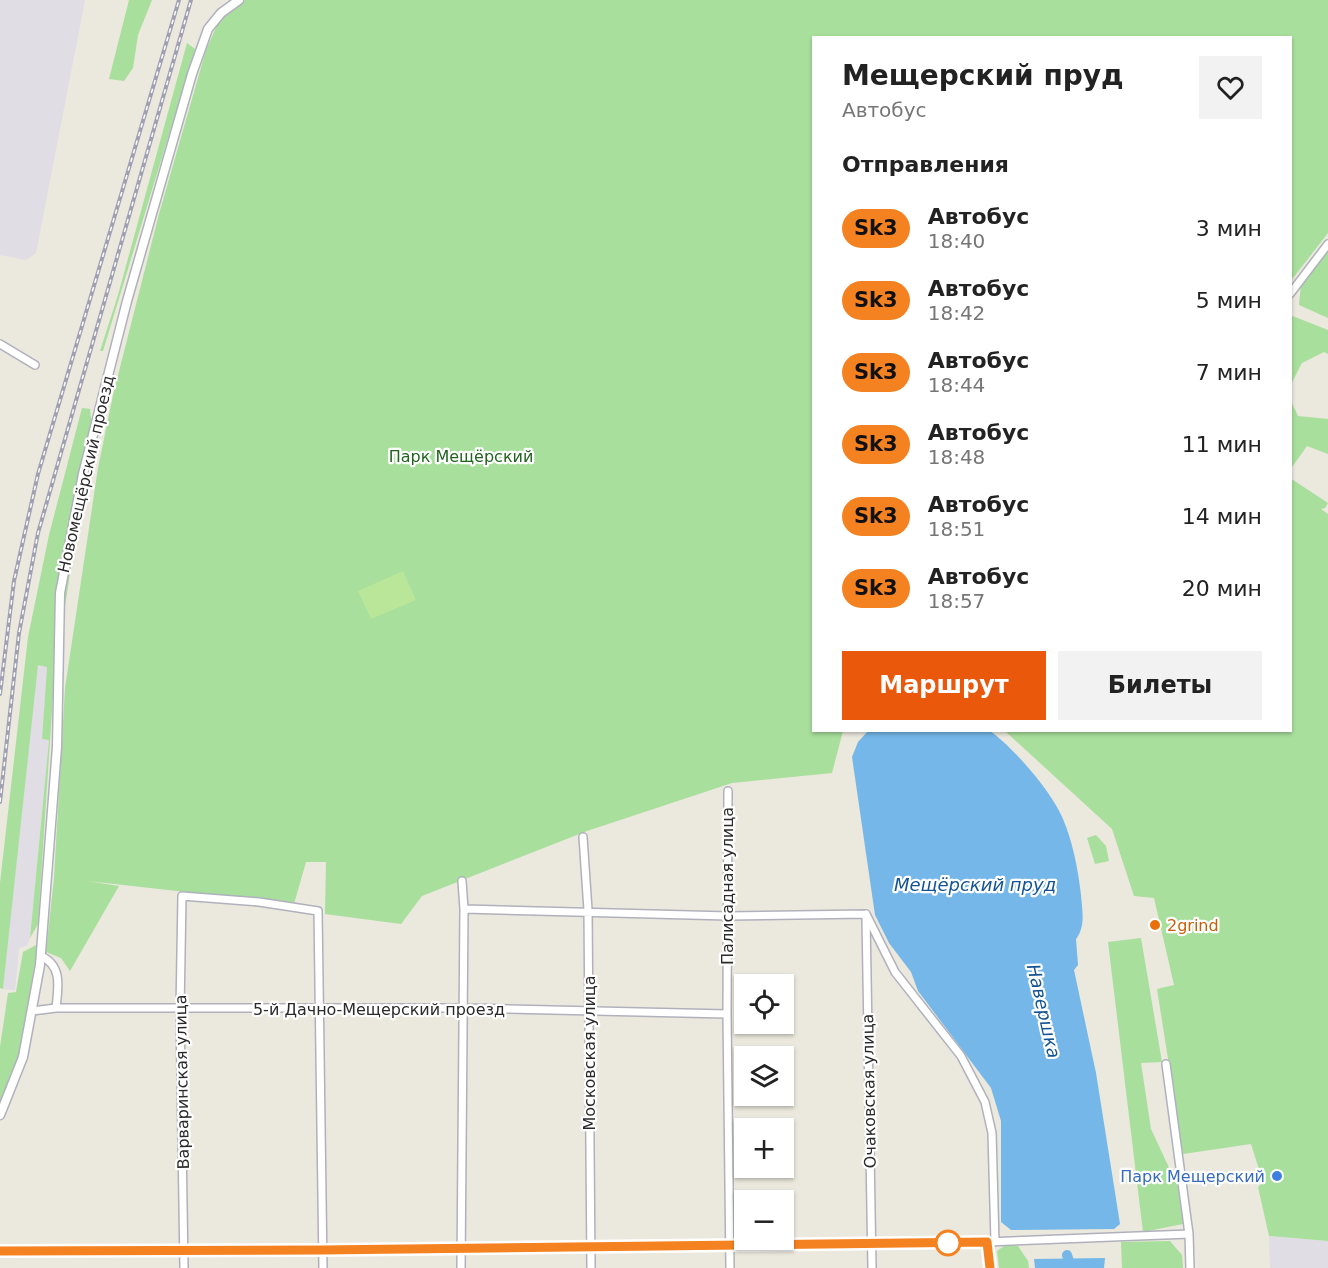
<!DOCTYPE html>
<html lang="ru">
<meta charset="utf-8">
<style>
body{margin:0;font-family:"DejaVu Sans",sans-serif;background:#f2f2f2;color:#222;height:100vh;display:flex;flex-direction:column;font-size:22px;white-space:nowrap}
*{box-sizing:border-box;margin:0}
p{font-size:20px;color:#767676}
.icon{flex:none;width:33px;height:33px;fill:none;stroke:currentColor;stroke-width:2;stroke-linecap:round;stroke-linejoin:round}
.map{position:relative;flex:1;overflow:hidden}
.panel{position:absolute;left:812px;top:36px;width:480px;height:696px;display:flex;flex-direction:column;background:#fff;border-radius:0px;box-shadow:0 2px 4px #0004}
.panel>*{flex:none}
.badge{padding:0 12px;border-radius:20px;font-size:21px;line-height:39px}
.buttons{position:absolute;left:734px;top:974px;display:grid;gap:12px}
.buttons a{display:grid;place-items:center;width:60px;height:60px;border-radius:0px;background:#fff;box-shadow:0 2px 4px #0004;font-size:30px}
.map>.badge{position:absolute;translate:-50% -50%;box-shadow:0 0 0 3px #fff}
h2{padding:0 30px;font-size:22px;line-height:54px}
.round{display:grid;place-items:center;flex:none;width:63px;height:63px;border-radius:0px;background:#f2f2f2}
.summary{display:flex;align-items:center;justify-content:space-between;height:102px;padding:0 30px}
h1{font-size:28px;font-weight:800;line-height:45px}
.cta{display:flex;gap:12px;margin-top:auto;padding:12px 30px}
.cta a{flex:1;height:69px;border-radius:0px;background:#ea580c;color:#fff;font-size:24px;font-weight:800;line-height:69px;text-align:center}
.cta a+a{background:#f2f2f2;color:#222}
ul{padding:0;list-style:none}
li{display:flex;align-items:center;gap:18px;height:72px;padding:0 30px}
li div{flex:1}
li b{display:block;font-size:22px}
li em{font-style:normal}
li .badge{min-width:66px;font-weight:700;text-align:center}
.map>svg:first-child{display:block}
.industrial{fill:#e0dde4}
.green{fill:#a8df9c}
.pitch{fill:#b9e699}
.water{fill:#75b7e8}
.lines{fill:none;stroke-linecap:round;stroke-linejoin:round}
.river{stroke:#75b7e8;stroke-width:10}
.minor-casing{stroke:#b0b1bd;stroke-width:10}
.tertiary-casing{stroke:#b0b1bd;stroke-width:11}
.minor{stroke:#fff;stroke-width:7}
.tertiary{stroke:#fff;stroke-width:8}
.rail-casing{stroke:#a0a0b3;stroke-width:4}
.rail{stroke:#fff;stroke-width:1.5;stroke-dasharray:4.5;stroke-linecap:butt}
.line-casing{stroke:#fff;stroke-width:14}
.line{stroke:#f58220;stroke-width:9}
.food-dot{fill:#e8710a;stroke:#fff;stroke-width:2}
.shop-dot{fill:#3f7fe0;stroke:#fff;stroke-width:2}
.stop-dot{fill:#fff;stroke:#f58220;stroke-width:3}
.labels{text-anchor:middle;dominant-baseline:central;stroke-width:4.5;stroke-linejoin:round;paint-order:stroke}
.park-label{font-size:16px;fill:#21641e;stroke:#fff}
.street-label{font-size:16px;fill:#2a2a2a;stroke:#fff}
.food-label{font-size:16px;fill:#c56008;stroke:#fff;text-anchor:start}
.shop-label{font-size:16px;fill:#366cbe;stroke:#fff;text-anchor:end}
.water-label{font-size:18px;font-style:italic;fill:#145494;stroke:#fff}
</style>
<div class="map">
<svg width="1328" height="1268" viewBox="0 0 1328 1268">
<rect width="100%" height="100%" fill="#ebe8dd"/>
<path class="industrial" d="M0,0H85L36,253L26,260L0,255Z
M37,665L47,666L42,739L49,740L30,938L27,946L19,948L15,990L3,989Z
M1269,1236L1328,1241V1268H1270Z"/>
<path class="green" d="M129,0H152L138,35L133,68L124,81L109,79Z
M245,0H1328V233L1290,282V38H813V730L843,731L832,773L732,783L587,831L422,896L401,924L325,914L326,862H306L294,904L87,881L119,886L70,971L61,958L46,952L54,878L65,688L98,468L113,395L159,214L206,50L219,21Z
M187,43L195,49L103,351H100L118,295Z
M1328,249V318L1299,305L1301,283Z
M1290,315L1328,330V354L1324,352L1302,363L1290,386Z
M1290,399L1298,416L1328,419V454L1307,446L1290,470Z
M82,408L90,409L92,427L54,680L38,924L30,938L49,740L42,739L47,667L38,665L3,989L0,988V883L28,637L49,535Z
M1290,478L1328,503L1325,508L1321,509L1328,514V1241L1269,1236L1258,1187L1263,1182L1251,1144L1183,1154L1157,989L1174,985L1154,898L1134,896L1112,829L1005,731L1290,730Z
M1096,835L1106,846L1109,861L1095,864L1087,838Z
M1141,938L1162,1062L1141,1063L1151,1129L1178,1187L1183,1224L1143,1232L1108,942Z
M38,944L20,1052L0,1103V1047L8,993L16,992L23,952Z
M1170,1241L1182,1255L1183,1268H1122L1121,1242Z
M1004,1246H1018L1028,1261L1029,1268H999L997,1251Z"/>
<path class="pitch" d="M403,571L416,600L371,619L358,591Z"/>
<path class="water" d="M868,731H990C1013,747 1052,792 1063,819C1073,843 1078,869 1081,895C1082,910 1086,926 1076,939L1078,965L1074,970L1096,1073L1117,1205L1120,1224L1114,1229L1011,1230L1001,1222V1121L991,1088L918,991L911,972L889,943L875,915L852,757L858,742Z
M1105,1258L1104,1268H1035L1034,1259Z"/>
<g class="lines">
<path class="river" d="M1067,1255L1071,1268"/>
<g class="minor-casing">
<path id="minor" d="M1290,294L1328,244
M0,344L35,365
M728,791L727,1014L730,1268
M583,837L588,910L591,1268
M464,909L728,916L866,914
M866,914L895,972L961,1056L985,1102L992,1133L995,1242
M866,917L872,1268
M41,956C63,966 58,988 56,1008
M32,1011L56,1008H463L727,1014
M1166,1064L1189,1234L1190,1268
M987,1242L990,1268
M0,1251L322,1250L987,1242L1189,1234
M184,1268L180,1010L182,896L259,902L318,911L323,1268
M461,1268L464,909L462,881"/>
</g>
<g class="tertiary-casing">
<path id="tertiary" d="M0,1115L23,1057L40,965L57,747L60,593L83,474L127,301L192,74L208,29L221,13L239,0"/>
</g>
<use href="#minor" class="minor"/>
<use href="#tertiary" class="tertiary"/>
<g class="rail-casing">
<path id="rail" d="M0,694L14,581L38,474L179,0
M0,802L19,633L38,533L191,0"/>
</g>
<use href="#rail" class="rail"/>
</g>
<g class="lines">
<g class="line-casing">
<path id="line" d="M0,1251L322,1250L987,1242L990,1268"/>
</g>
<use href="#line" class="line"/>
</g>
<circle class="food-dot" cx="1155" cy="925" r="6"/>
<circle class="shop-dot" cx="1277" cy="1176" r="6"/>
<circle class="stop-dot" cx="948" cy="1243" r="12"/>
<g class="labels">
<g class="park-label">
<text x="461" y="456">Парк Мещёрский</text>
</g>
<g class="street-label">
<text transform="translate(86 474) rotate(-77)">Новомещёрский проезд</text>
<text transform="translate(727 886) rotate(-90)">Палисадная улица</text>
<text x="379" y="1009">5-й Дачно-Мещерский проезд</text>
<text transform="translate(589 1053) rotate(-90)">Московская улица</text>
<text transform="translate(182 1082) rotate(-91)">Варваринская улица</text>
<text transform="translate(869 1091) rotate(-91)">Очаковская улица</text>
</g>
<g class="food-label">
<text x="1167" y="925">2grind</text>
</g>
<g class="shop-label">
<text x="1265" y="1176">Парк Мещерский</text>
</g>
<g class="water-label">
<text x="975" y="884">Мещёрский пруд</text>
<text transform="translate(1044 1011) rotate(77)">Навершка</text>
</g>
</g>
</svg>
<div class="buttons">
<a><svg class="icon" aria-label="locate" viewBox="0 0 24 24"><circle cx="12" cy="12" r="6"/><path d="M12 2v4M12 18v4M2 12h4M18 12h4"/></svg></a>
<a><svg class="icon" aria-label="layers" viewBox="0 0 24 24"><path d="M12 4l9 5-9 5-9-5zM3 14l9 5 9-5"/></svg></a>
<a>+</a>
<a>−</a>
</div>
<section class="panel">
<div class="summary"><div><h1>Мещерский пруд</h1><p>Автобус</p></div><a class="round"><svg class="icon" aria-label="heart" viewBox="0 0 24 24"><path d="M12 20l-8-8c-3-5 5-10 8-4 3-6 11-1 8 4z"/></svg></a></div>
<h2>Отправления</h2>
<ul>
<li><span class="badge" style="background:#f58220;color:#111">Sk3</span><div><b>Автобус</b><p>18:40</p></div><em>3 мин</em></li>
<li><span class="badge" style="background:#f58220;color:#111">Sk3</span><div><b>Автобус</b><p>18:42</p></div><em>5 мин</em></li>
<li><span class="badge" style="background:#f58220;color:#111">Sk3</span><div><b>Автобус</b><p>18:44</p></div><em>7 мин</em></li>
<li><span class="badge" style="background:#f58220;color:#111">Sk3</span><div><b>Автобус</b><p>18:48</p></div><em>11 мин</em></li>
<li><span class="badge" style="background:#f58220;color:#111">Sk3</span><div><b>Автобус</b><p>18:51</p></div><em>14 мин</em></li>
<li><span class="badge" style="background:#f58220;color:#111">Sk3</span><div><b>Автобус</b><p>18:57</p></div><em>20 мин</em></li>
</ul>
<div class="cta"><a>Маршрут</a><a>Билеты</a></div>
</section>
</div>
